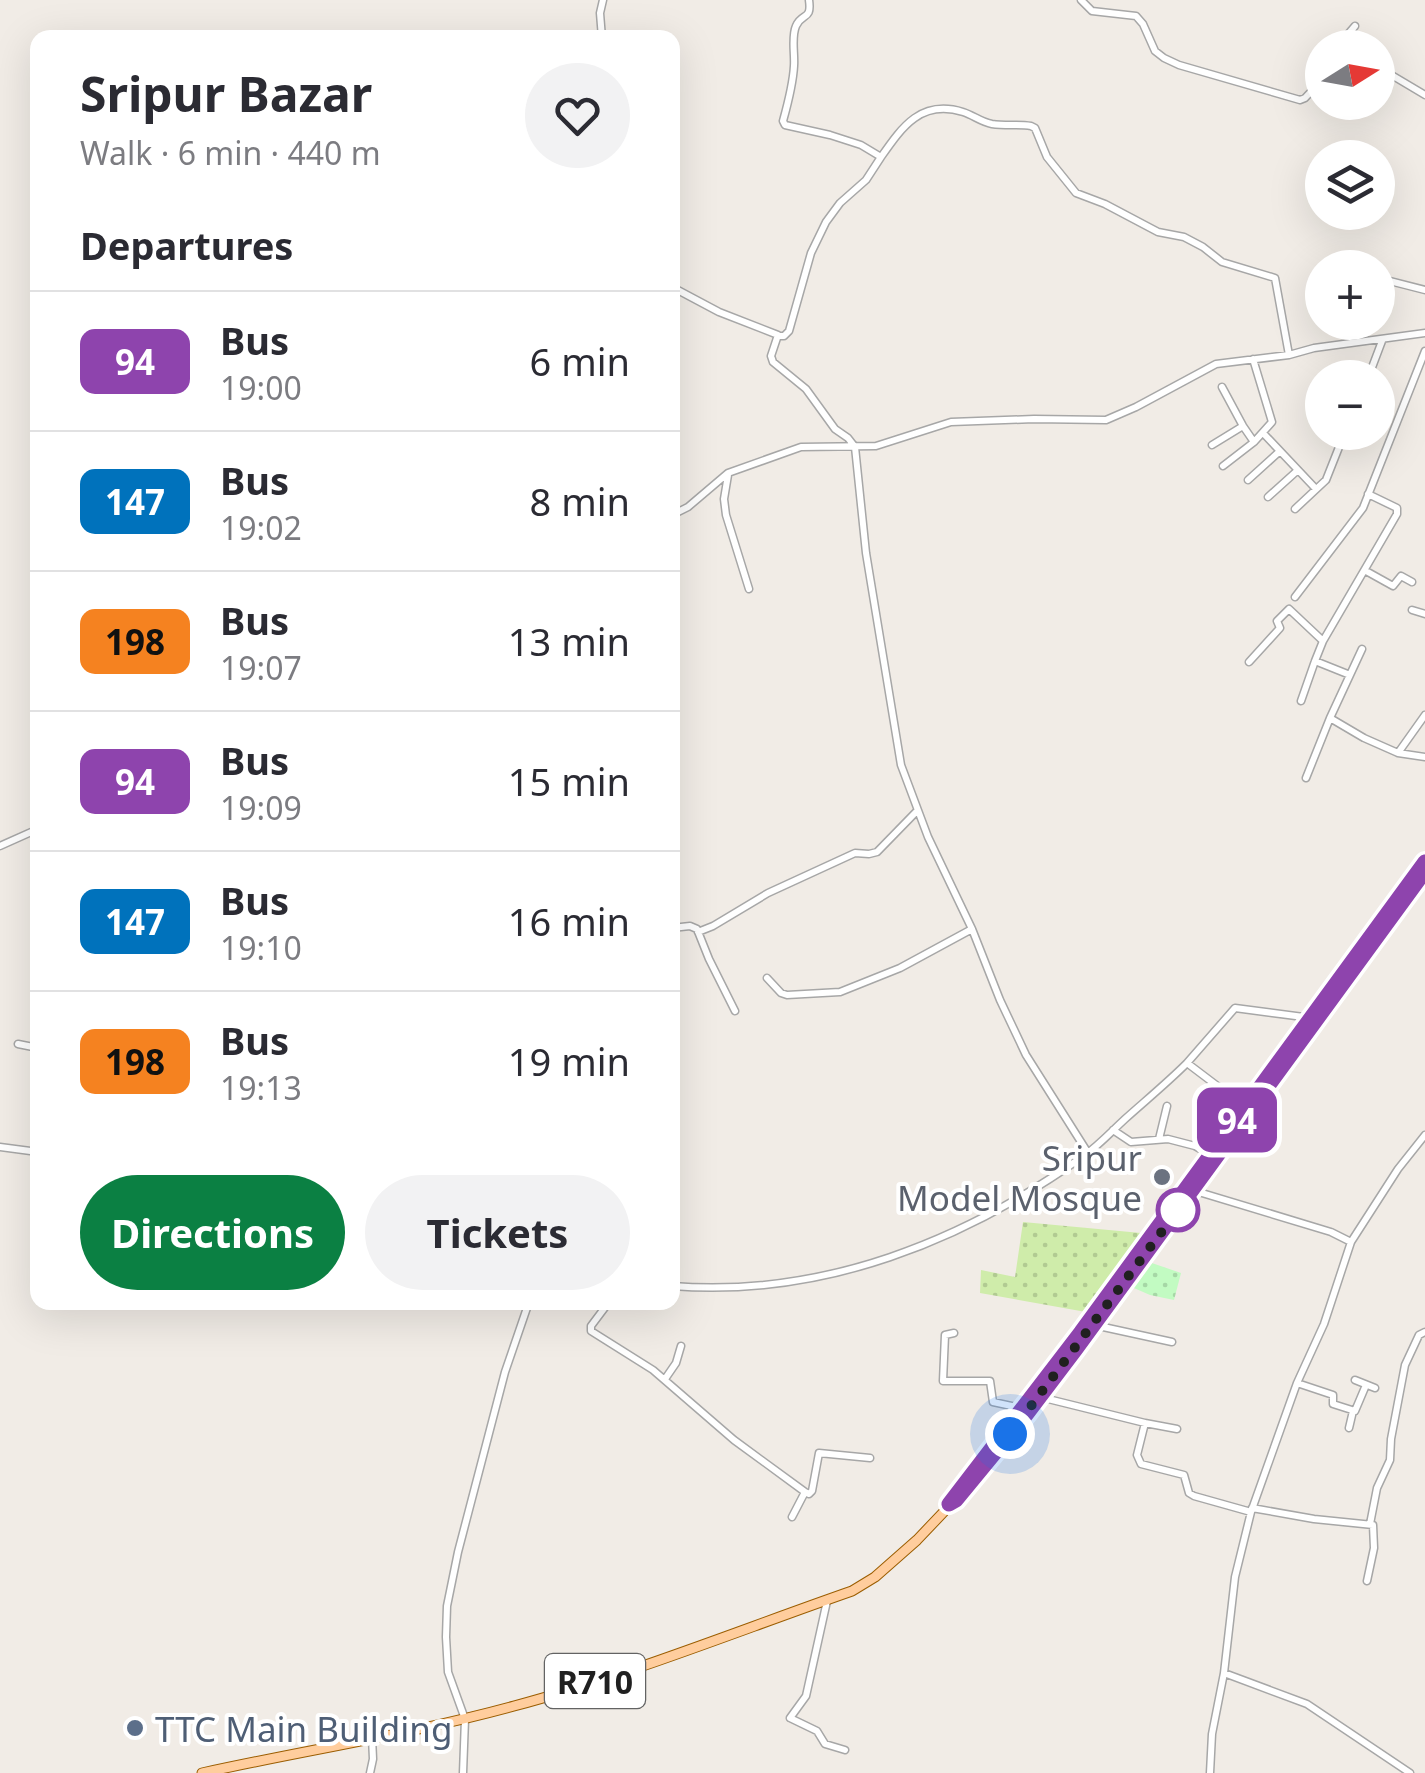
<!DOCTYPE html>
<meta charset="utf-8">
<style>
body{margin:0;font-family:"Noto Sans",sans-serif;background:#f2f2f3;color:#2b2b33;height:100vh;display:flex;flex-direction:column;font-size:38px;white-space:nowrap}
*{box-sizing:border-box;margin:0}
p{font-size:32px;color:#7c7c81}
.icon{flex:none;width:55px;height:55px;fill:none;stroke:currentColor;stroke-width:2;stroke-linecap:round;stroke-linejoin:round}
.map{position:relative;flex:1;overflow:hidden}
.side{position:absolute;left:30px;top:30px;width:650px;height:1280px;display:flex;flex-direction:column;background:#fff;border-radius:20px;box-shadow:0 10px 40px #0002}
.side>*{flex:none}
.badge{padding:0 20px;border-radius:15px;font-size:35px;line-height:65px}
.needle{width:65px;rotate:79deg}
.controls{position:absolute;left:1305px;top:30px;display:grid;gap:20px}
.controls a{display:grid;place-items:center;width:90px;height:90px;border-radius:50%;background:#fff;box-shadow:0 10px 40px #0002;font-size:50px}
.you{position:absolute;width:50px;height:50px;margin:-25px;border:8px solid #fff;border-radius:50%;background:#1a73e8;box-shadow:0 0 0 15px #1a73e833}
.map>.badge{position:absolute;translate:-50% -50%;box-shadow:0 0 0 5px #fff}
h2{padding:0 50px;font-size:38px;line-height:90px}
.round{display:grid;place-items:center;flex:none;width:105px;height:105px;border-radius:52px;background:#f2f2f3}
.summary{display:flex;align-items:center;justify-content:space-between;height:170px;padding:0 50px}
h1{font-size:48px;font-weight:700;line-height:75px}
.cta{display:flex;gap:20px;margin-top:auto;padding:20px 50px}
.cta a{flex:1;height:115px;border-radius:60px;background:#0b8043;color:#fff;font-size:40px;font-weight:700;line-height:115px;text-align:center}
.cta a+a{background:#f2f2f3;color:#2b2b33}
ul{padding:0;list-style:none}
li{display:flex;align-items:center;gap:30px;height:140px;padding:0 50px;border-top:2px solid #e1e1e2}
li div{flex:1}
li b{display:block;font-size:38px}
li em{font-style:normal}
li .badge{min-width:110px;font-weight:700;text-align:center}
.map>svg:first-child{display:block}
.park{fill:url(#park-dots)}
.garden{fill:url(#garden-dots)}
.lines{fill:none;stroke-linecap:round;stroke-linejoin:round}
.minor-casing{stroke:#a7a7a7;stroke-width:9}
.major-casing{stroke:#9b5d00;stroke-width:11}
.minor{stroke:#fff;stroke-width:6}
.major{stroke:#ffcd9d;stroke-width:9}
.line-casing{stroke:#fff;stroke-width:22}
.line{stroke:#8e44ad;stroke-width:15}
.walk{stroke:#202020;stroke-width:10;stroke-dasharray:0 18}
.worship-dot{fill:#6b7280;stroke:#fff;stroke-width:4}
.stop-dot{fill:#fff;stroke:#8e44ad;stroke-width:5}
.service-dot{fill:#5c6f8a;stroke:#fff;stroke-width:4}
.labels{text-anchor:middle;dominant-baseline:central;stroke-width:8;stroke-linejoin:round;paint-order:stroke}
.shield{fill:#fff;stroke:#636363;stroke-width:2.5}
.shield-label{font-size:32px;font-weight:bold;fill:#202020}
.worship-label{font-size:35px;fill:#5b616d;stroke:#fff;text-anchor:end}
.service-label{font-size:35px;fill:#4e5e75;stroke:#fff;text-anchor:start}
</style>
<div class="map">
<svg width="1425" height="1773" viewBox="0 0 1425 1773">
<defs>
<pattern id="park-dots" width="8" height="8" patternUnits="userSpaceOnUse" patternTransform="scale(2.5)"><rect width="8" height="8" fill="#c2fbc2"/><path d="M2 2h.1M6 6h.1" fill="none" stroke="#a6d7a6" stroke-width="1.8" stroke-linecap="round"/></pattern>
<pattern id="garden-dots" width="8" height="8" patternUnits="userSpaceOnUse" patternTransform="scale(2.5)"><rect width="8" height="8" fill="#cfecaa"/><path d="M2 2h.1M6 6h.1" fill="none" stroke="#b1ca92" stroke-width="1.8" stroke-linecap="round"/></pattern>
</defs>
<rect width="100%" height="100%" fill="#f1ece6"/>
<path class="park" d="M1146,1261L1181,1273L1174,1300L1150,1295L1127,1285Z"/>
<path class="garden" d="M1023,1222L1141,1233L1086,1312L980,1293L981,1270L1015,1277Z"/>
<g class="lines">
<g class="minor-casing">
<path id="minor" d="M809,0C812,21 802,12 796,26C791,37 795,54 794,66C793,84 788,103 783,121L785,125L830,135L861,145L881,157C902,127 921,99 963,112C973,115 981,122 992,124C1005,126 1018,124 1031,126L1035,128L1047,157L1076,193L1105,204L1158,232L1184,237L1203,247L1222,262L1275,278L1289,355
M1081,0L1092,11L1136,16L1143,24L1155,51L1164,58L1179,65L1300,100L1305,98L1322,80
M602,38L600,13L603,0
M1345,48L1343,40L1355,26
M1378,67L1425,95
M1378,278L1425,290
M672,287L719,312L778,335L771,356L773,362L806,389L835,429L848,438L855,447L866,553L901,765L928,837L972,929L1000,1000L1026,1055L1088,1153
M778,336H784L789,331L811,253L826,222L840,203L866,180L881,157
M1368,378L1382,341
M1222,387L1243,426L1254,442
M1263,433L1316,489
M1212,445L1243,426
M1223,466L1254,442L1272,422L1253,359
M728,475L724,499L726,515L749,589
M1248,480L1280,451
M1268,497L1298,470
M1295,509L1326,480L1345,432
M672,515L688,507L728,473L801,447L876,446L951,422L1034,419L1106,420L1136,407L1216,364L1289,355L1314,348L1425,333
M1366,571L1393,586L1401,576L1412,582
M1295,597L1363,508L1425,351
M1412,610L1425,614
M1315,661L1323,641L1397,514V508L1368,494
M1249,662L1280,628L1277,621L1289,609L1323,641
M1301,701L1315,661L1350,675
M1425,715L1398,753L1425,757
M1330,718L1364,738L1398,753
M1306,778L1330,718L1362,649
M0,846L38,829
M672,928L690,926L697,929L709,959L735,1011
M698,932L713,926L768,893L855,853L869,854L877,852L916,812
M767,978L781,993L787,995L840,992L900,968L972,929
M18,1044L38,1048
M1187,1063L1235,1008L1311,1018
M1113,1130L1131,1142L1168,1139L1195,1146L1211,1155
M1159,1139L1167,1106
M0,1147L38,1152
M1192,1190L1331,1232L1351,1242
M672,1286C823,1298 964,1241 1085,1155C1099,1145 1112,1131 1125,1119C1145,1101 1167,1083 1187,1063L1224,1091L1251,1102
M609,1302L591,1326V1331L653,1370L734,1440L805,1492L809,1494L812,1491L819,1453L870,1458
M1094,1325L1172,1342
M954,1333L945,1335L943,1381H990L993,1402L1021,1408
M665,1379L676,1363L681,1346
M1355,1380L1375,1388
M1297,1383L1333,1395V1404L1355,1411L1366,1385
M1036,1394L1040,1397L1145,1423L1137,1455L1141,1464L1184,1475L1189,1493L1194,1496L1251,1512
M1145,1423L1177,1429
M1349,1428L1353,1411
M1252,1508L1314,1519L1373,1525L1374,1548L1367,1581
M792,1517L805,1492
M1370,1524L1377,1488L1390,1460L1391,1439L1405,1365L1419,1335L1425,1332
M827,1601L806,1696L790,1718L817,1731L825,1744L845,1750
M1224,1673L1307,1704L1410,1773
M370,1773L373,1759L372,1737
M463,1773L465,1719L448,1672L446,1637L447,1606L458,1552L505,1372L529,1302
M1210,1773L1212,1734L1224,1673L1235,1577L1251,1512L1297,1383L1324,1324L1351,1242L1398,1169L1425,1135"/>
</g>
<g class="major-casing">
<path id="major" d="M1008,1427L1187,1186
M202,1773C306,1750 412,1734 514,1706C629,1675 740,1630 852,1591L875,1577L917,1540L956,1499L1025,1415L1425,871"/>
</g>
<use href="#minor" class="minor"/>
<use href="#major" class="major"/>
</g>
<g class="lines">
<g class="line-casing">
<path id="line" d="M1425,862L1081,1332L949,1504L956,1500L1026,1415L1076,1349L1425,871"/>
</g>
<use href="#line" class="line"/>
<path class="walk" d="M1010,1434L1178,1210"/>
</g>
<circle class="worship-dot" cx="1162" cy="1177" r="10"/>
<circle class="stop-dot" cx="1178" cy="1210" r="20"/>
<circle class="service-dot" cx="135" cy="1728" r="10"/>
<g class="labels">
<rect class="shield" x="545" y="1654" width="100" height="54" rx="8"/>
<g class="shield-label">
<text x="595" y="1681">R710</text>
</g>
<g class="worship-label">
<text x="1142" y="1157">Sripur<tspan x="1142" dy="40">Model Mosque</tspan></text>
</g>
<g class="service-label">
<text x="155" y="1728">TTC Main Building</text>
</g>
</g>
</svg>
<div class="controls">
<a><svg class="needle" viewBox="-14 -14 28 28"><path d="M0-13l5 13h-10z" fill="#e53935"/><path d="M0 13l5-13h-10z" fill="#7c7c81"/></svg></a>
<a><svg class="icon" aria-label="layers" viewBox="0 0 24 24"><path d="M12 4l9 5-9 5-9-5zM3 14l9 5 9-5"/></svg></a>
<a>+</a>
<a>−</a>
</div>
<div class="you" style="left:1010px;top:1434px"></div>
<b class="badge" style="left:1237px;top:1120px;background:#8e44ad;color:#fff">94</b>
<section class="side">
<div class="summary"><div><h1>Sripur Bazar</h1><p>Walk · 6 min · 440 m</p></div><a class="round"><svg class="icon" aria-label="heart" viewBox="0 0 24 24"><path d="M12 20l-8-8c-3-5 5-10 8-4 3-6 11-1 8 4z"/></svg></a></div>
<h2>Departures</h2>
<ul>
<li><span class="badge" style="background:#8e44ad;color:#fff">94</span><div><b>Bus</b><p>19:00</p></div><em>6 min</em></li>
<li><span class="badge" style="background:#0072bc;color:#fff">147</span><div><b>Bus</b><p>19:02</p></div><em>8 min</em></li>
<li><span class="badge" style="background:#f58220;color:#111">198</span><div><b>Bus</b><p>19:07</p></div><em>13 min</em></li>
<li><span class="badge" style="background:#8e44ad;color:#fff">94</span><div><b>Bus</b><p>19:09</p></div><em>15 min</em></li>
<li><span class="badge" style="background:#0072bc;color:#fff">147</span><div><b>Bus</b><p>19:10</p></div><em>16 min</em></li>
<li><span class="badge" style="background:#f58220;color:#111">198</span><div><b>Bus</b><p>19:13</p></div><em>19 min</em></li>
</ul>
<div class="cta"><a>Directions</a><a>Tickets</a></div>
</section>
</div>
